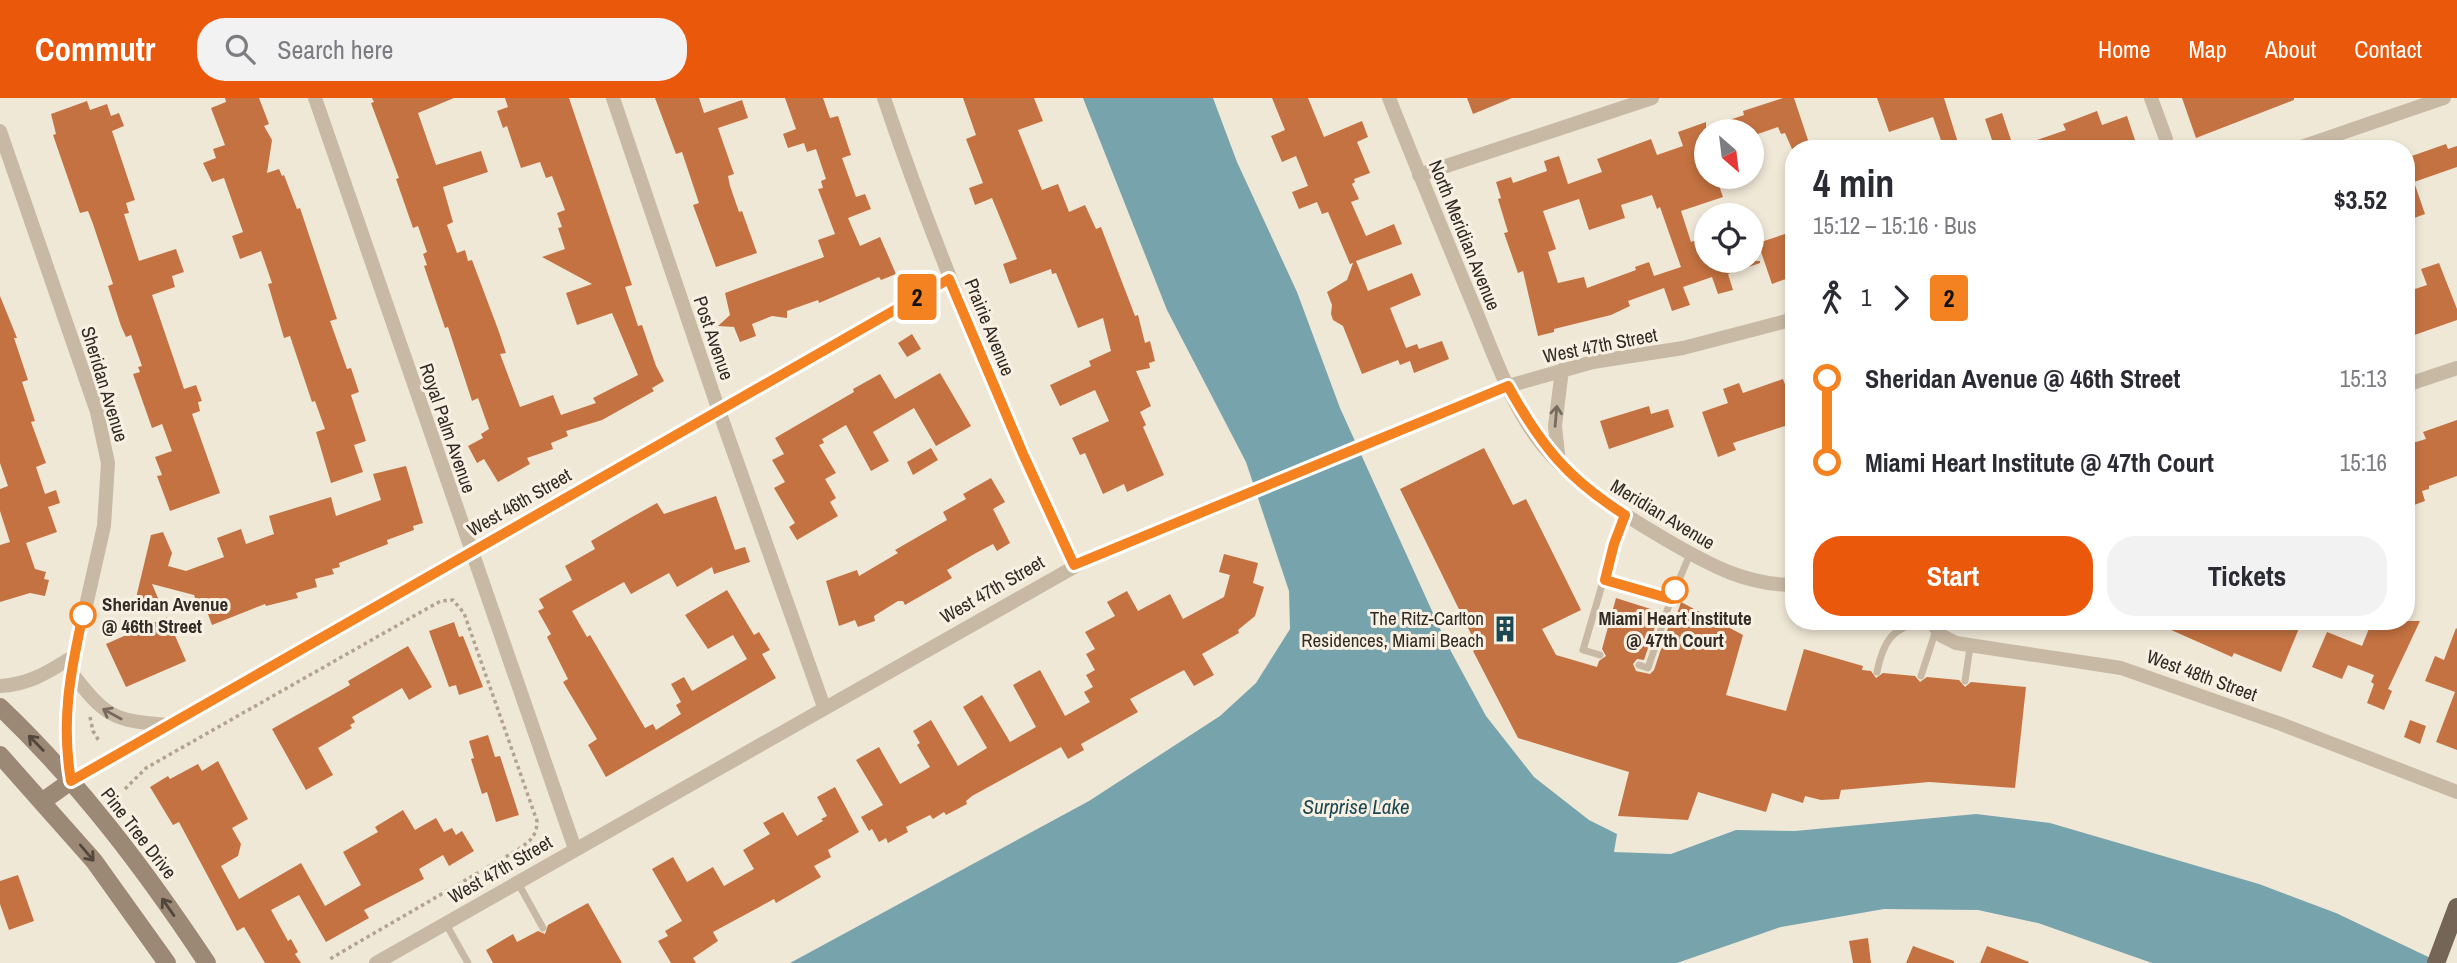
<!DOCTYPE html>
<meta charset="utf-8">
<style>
body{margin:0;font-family:"Archivo Narrow",sans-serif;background:#f2f2f3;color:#2b2b33;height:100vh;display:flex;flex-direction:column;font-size:26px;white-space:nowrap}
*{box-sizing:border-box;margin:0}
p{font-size:23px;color:#7c7c81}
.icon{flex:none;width:38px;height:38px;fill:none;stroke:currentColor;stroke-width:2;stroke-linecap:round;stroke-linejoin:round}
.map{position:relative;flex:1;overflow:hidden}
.details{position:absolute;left:1785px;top:42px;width:630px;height:490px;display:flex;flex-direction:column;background:#fff;border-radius:28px;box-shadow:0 4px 10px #0003}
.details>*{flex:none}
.badge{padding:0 14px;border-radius:5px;font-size:24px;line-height:46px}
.needle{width:46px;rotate:152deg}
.tools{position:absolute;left:1694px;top:21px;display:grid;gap:14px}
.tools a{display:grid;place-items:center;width:70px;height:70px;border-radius:50%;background:#fff;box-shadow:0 4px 10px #0003;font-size:35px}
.map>.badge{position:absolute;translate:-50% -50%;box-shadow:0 0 0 4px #fff}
.legs{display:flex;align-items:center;gap:10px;height:77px;padding:0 28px;font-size:23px}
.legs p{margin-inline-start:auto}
.headline{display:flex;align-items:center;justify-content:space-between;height:119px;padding:0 28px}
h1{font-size:38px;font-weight:700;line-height:52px}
.action{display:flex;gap:14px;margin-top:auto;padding:14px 28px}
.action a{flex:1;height:80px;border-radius:28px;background:#ea580c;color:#fff;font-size:28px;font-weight:700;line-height:80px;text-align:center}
.action a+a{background:#f2f2f3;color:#2b2b33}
ul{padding:0 28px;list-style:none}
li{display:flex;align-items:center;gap:24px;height:84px;font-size:26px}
li i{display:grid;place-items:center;width:10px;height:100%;margin:0 9px;background:currentColor}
li i::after{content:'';width:18px;height:18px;margin:-9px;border:5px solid;border-radius:50%;background:#fff}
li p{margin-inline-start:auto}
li:first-child i{background:linear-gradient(#0000 50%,currentColor 0)}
li:last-child i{background:linear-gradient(currentColor 50%,#0000 0)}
header{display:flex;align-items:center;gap:42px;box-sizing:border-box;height:98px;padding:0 35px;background:#ea580c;color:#fff}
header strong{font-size:33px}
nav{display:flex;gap:38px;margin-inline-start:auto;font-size:24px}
.search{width:490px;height:63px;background:#f2f2f3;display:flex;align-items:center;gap:18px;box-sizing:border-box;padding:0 24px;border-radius:28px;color:#7c7c81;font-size:26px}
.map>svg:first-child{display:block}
.water{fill:#77a3ad}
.building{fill:#c47241;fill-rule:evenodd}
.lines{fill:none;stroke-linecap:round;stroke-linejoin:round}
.path{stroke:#b3a38e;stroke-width:3.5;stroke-dasharray:3.5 3.5;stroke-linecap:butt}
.lane{stroke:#c8b9a4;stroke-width:7}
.street{stroke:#c8b9a4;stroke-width:14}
.secondary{stroke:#9b8875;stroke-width:18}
.primary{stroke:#756556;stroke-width:18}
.oneway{stroke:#766b5e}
.oneway2{stroke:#52473d}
.line-1-casing{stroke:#fff;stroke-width:16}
.line-1{stroke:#f58220;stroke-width:10}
.stop-1-dot{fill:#fff;stroke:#f58220;stroke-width:3.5}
.labels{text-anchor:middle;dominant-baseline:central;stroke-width:6;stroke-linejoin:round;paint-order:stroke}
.street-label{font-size:19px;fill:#332b25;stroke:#f8f1e3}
.stop-label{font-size:19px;font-weight:bold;fill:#332b25;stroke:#f8f1e3;text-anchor:start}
.poi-label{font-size:19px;fill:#332b25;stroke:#f8f1e3;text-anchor:end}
.water-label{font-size:21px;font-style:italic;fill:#1c4854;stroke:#f8f1e3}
</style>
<header>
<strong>Commutr</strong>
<div class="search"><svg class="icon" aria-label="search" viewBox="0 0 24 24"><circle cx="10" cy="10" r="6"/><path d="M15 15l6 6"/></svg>Search here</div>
<nav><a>Home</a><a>Map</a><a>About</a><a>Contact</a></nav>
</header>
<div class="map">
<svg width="2457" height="865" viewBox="0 0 2457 865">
<rect width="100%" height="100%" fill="#f0e8d7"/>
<path class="water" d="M1083,0H1213L1237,64L1297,194L1340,310L1447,546L1486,618L1534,679L1589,722L1617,736L1614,754L1671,756L1736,732L1795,733L1976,716L2050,725L2259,786L2336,815L2441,865H2152L2038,825L1978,812L1884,811L1781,829L1677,865H790L1089,703L1220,618L1256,585L1290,531L1289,493L1246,364L1167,212Z"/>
<path class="building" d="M225,0H259L269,26L264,28L272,42L267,75L279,71L282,78L284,77L297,111L300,110L337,221L330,223L347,271L351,270L359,294L351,297L366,343L354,347L363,374L331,385L316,334L325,331L315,303L312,304L290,238L284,240L268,186L272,185L261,153L240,161L232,138L243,134L224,80L212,84L203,65L216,60L213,51L225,47L211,10L226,4Z
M372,0H454L418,15L436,67L481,53L488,74L443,89L453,124L447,127L457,155L465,152L468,163L472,162L499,234L506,255L500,256L520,309L553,297L561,317L596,305L593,300L638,277L612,215L577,227L566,195L592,186L542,159L565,151L558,130L562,129L557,115L565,112L552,78L546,80L540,64L521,70L507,28L503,30L497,13L508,9L505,0H569L632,187L625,189L638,228L642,227L656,268L664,283L652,290L654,293L602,322L566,333L568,338L551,345L553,351L527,360L530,366L498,384L484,361L477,365L468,348L483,340L481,336L489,331L478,300L472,303L448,229L445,230L424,168L427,167L423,156L427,154L418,128L413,130L396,81L399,80L371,5L374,4Z
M655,0H699L704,15L742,2L748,20L718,30L734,76L728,78L730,88L739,114L742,113L757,155L716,169L693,107L699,105L682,54L676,56Z
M785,0H823L830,20L838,18L851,57L842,60L856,99L865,96L871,111L848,120L860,148L880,139L896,176L881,182L879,179L819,205L818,202L787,213V220L772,218L752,226L756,238L740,244L734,229L718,228L730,217L725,195L824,159L818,142L835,136L818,91L823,90L821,83L826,81L816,51L807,54L804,45L788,50L783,36L796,31Z
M963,0H1034L1043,23L1018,32L1042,92L1058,86L1069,114L1085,107L1096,131L1101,129L1135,218L1138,217L1145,245L1150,243L1155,263L1149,265L1150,270L1136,273L1151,308L1140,314L1146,327L1143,329L1164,377L1127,394L1124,386L1103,396L1085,355L1080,357L1072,340L1109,323L1095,292L1060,308L1050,287L1091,268L1089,263L1111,253L1103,220L1078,230L1056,175L1052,176L1051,171L1010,186L1003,166L1017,161L992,100L975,107L969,90L983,85L966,41L976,37Z
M1272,0H1308L1324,39L1362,23L1368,39L1357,44L1370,75L1354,81L1355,84L1352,86L1359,101L1351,104L1366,138L1394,126L1402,146L1356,163L1368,193L1412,175L1421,197L1390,210L1406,250L1417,246L1419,251L1442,243L1449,261L1414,275L1410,263L1400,267L1398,262L1362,276L1343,228L1333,222L1331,216L1332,207L1327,194L1347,182L1353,165L1350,166L1328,114L1322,116L1317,104L1299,111L1292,94L1308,88L1296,58L1282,64L1271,38L1285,32Z
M1467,0H1512L1473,16Z
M1783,0H1794L1811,51H1792L1785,35L1781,36L1778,29L1752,38V33H1706V79H1716L1723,99L1681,113L1691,144L1706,139V163H1760V165L1728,176L1733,192L1718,196L1712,179L1683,189L1690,207L1672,213L1664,190L1628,203L1630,208L1611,217L1554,231V234L1538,238L1523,173L1518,175L1504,135L1508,134L1498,101L1501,100L1496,84L1511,79L1513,85L1547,73L1544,63L1559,58L1568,86L1602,74L1597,61L1651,41L1657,57L1683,48L1678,34L1706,24V30L1744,17L1743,13ZM1652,97L1657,111L1660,109L1681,169L1654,178L1649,164L1635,169L1636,172L1587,190L1584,179L1558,185L1548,154L1556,151L1543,113L1579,101L1589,132L1625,120L1621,107Z
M1877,0H1944L1960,51H1944L1933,19L1889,34Z
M2182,0H2294V2L2196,40Z
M87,3L90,12L107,6L111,18L119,15L124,28L112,33L135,102L126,105L129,115L124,116L139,163L176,151L184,174L172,178L175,189L152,197L184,291L196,287L202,303L198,304L200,313L192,316L220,395L170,413L157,378L162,377L155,359L172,353L162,326L152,330L133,276L140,274L138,269L142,268L131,237L126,239L121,228L108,188L113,186L93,126L88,113L80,115L53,37L56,36L51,16Z
M2097,13L2102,27L2127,18L2136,45L2120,51H2020V48L2066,32L2063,26Z
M2002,15L2014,51H1995L1985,21Z
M2446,46L2448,51L2457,48V69L2414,84L2425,116L2406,123V60Z
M1794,133V178L1772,186L1758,145Z
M2439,165L2457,211V222L2406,240V194L2427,187L2421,171Z
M0,198L17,240H14L28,282L22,284L35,323L31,324L46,365L36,369L45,396L56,392L60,405L48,409L57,434L26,445L35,471L46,474L44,481L49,482L45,498L30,495L0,504V447L10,444L0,413V391L8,388L0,365Z
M912,236L921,251L907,259L898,245Z
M940,275L971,328L936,348L914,310L873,334L889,363L871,373L846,327L822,341L824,345L819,347L836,375L825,381L836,400L830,404L838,418L797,442L789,429L795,425L774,390L785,384L772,362L784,356L775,340L854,294L853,291L880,276L895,301Z
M1783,281L1794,311V325L1733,345L1736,352L1718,359L1702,314L1728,305L1723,291L1739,285L1743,295Z
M1649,308L1651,316L1668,311L1674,329L1609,351L1600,323Z
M2457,322V378L2429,388V391L2422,393L2425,403L2406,410V347L2426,341L2423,334Z
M931,350L938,362L913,377L907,364Z
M1484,350L1513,407L1526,401L1581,512L1542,531L1556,557L1597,569L1599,563L1606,558L1602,551L1616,500L1660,514L1644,562L1637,561L1633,566L1636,573L1650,576L1654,572L1672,518L1676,519L1681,504L1743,537L1726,597L1786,613L1804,551L1863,568L1862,572L1871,573L1876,580L1883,575L1915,578L1920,584L1927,579L1959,582L1965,589L1971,584L2026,589L2015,690L1929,684L1841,692L1839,701L1821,702L1805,698L1803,705L1772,695L1766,714L1698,694L1688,722L1618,718L1629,674L1518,640L1473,553L1478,550L1400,391Z
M406,368L423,425L413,428L414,432L387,442L388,446L339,465L340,469L332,471L334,476L315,481L317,489L296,495L298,500L266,508L265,506L212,527L205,508L199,511L194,497L152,486L161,507L136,500L151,437L163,434L172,455L168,468L186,473L224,459L217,440L241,431L246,446L274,436L269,418L331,399L336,418L381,402L373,376Z
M991,380L1005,404L993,411L1010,445L997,453L993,446L976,455L947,472L952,480L905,507L903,503H898L874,518L875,523L858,529L855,522L839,528L826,483L857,472L859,478L898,455L895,452L947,422L943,414L966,401L963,396Z
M716,398L735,452L745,449L750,464L714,476L712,469L677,489L669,475L631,496L624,484L572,513L587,539L590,537L645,630L653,626L656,632L681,616L676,607L681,604L671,586L684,579L692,593L747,561L733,537L708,551L685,517L727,492L754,537L759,534L770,552L762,556L776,580L606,679L588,647L597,641L563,584L568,581L547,539L551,536L538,513L544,510L539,501L572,482L565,468L595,451L591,443L632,419L657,405L664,416Z
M1224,456L1258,465L1253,485L1264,489L1255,518L1238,532L1239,535L1202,556L1214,577L1194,588L1184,572L1130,601L1138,614L1081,646L1084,652L1068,661L1061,649L972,698L966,703L967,706L946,717L944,714L933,721L930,717L906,729L908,734L888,745L886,740L879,744L872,731L869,733L861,719L883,707L856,662L879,649L900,686L930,669L917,647L920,645L913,633L931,622L958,668L987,650L963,609L982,597L1010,644L1036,629L1013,587L1040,572L1065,618L1090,604L1084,594L1093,589L1086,577L1095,572L1086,556L1095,551L1085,534L1115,518L1107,504L1127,493L1138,513L1170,496L1183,521L1224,499L1230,477L1219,474Z
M167,519L186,563L126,589L106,546Z
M2151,523H2302L2281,574L2234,555L2232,559Z
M2372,523H2420L2388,591L2392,593L2384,612L2367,605L2374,586L2371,584L2374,577L2348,567L2342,581L2312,569L2327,534L2362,548Z
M454,524L459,539L463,538L483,589L459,597L456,587L449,589L429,533Z
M2456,530L2457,531V652L2436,644L2455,594L2425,583L2435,558L2444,562Z
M408,548L432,589L409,602L402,590L352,619L355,624L350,627L352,630L318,650L333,677L306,692L272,631L350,587L348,583Z
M2410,622L2426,628L2420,646L2404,639Z
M488,637L495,659L500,658L519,717L496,724L487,694L482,696L471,661L474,660L469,643Z
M218,663L248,721L232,730L241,746L238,758L221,768L239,801L301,765L325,808L361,787L343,754L378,734L375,729L403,712L415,732L436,720L444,734L452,730L456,737L462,733L474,753L449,768L443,757L419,771L424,781L364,812L369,820L326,844L299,797L271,812L288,843L291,841L298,854L295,856L301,865H265L244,829L237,833L179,724L173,727L150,689L168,678L170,681L198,666L202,673Z
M835,689L859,734L828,752L831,759L814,768L821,779L776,805L774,801L713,834L718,843L693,860L696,865H671L658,843L668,838L665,833L682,823L652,771L673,759L687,784L713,769L724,788L754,771L743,752L770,736L763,725L783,714L797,738L823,723L821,721L827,718L817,699Z
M18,777L34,823L9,832L0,806V783Z
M588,805L622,865H493L486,852L513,836L517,844L538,833L545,836L548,827Z
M1868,840L1871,865H1853L1849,843Z
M1913,848L1954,863V865H1906Z
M1987,848L2029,864L2028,865H1980Z"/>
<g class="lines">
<path class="path" d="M90,619L93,633L99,643
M125,691L146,670L428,510L441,503L453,502L464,515L537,723C537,738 530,743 519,751L328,862"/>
<path class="lane" d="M1605,482L1671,501
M1600,557L1583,552L1614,446L1625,417
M1639,567L1648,570L1671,501L1690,456
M1877,574C1883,544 1891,531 1921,523
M1921,578L1936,532
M1965,583L1970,549
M518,785L543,830
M446,826L468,865"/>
<path class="street" d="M315,0L575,751
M613,0L719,313L824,609
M884,0C938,160 1003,314 1074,467
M1389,0C1417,71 1446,141 1475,211C1494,257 1512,310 1544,349C1579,390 1624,417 1670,444C1710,467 1746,487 1794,487
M2151,0L2166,41L2165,51
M0,33L97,314L108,365L104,428L71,574L67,601L66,648L71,683L949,181
M2295,51L2444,0
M1419,77L1652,0
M2406,287L2457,270
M1559,365L1555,328L1562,272
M1931,523L1942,538L1956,545L2121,570L2281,626L2457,694
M71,574C105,618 112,623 168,627
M0,588C29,587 50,573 74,558
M376,865L1090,460L1508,288L1593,264L1683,250L1794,221"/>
<path class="secondary" d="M0,609C80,685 146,773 207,865
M0,657L94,763L167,865
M43,703L71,683"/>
<path class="primary" d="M2436,865L2457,809"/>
</g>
<defs><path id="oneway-shaft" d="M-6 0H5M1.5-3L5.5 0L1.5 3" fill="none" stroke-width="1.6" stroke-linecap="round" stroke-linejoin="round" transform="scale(1.75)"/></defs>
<g class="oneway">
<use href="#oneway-shaft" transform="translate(1556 318) rotate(-85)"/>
<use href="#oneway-shaft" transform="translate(112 616) rotate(-151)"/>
</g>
<g class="oneway2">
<use href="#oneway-shaft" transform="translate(36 645) rotate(-134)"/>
<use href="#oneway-shaft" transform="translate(87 755) rotate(50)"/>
<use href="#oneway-shaft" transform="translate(168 809) rotate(-125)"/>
</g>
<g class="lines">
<g class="line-1-casing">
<path id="line-1" d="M83,517C70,575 61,623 71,683L949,181L1023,356L1074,467L1508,288C1541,348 1567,380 1625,417L1614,446L1605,482L1671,501L1675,492"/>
</g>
<use href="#line-1" class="line-1"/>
</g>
<defs>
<g id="building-bare" transform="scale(2.1)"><path d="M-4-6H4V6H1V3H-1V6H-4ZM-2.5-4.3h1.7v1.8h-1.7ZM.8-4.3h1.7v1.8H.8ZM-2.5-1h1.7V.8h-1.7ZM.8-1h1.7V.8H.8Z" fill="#1c4854" stroke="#f8f1e3" stroke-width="2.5" paint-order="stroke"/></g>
</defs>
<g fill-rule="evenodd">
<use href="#building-bare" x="1505" y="531"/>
</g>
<g class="stop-1-dot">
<circle cx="1675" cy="492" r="12"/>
<circle cx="83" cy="517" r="12"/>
</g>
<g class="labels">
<g class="street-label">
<text transform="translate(1465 137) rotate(68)">North Meridian Avenue</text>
<text transform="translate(990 229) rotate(68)">Prairie Avenue</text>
<text transform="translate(714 240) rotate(71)">Post Avenue</text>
<text transform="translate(1600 247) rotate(-11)">West 47th Street</text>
<text transform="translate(105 286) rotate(73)">Sheridan Avenue</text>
<text transform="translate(448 330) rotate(71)">Royal Palm Avenue</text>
<text transform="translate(519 404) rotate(-30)">West 46th Street</text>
<text transform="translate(1663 416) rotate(31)">Meridian Avenue</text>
<text transform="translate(992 491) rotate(-30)">West 47th Street</text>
<text transform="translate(2202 577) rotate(20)">West 48th Street</text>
<text transform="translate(139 735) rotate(52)">Pine Tree Drive</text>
<text transform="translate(500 771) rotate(-30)">West 47th Street</text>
</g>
<g class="stop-label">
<text x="102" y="506">Sheridan Avenue<tspan x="102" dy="22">@ 46th Street</tspan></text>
<text x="1675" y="520" text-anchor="middle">Miami Heart Institute<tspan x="1675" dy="22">@ 47th Court</tspan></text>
</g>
<g class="poi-label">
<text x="1484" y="520">The Ritz-Carlton<tspan x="1484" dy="22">Residences, Miami Beach</tspan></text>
</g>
<g class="water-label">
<text x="1356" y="708">Surprise Lake</text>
</g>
</g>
</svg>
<div class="tools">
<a><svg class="needle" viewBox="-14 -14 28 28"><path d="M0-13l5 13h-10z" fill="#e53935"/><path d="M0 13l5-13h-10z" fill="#7c7c81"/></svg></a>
<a><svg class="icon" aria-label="locate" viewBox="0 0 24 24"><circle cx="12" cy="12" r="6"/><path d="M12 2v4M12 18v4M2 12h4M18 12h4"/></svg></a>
</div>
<b class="badge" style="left:917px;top:199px;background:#f58220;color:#111">2</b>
<section class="details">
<div class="headline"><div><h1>4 min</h1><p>15:12 – 15:16 · Bus</p></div><b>$3.52</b></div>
<div class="legs"><svg class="icon" aria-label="walk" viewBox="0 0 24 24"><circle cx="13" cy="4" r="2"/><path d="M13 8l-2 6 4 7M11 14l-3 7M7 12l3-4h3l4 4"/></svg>1<svg class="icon" aria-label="forward" viewBox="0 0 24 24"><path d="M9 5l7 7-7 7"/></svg><b class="badge" style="background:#f58220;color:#111">2</b></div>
<ul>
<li><i style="color:#f58220"></i><b>Sheridan Avenue @ 46th Street</b><p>15:13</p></li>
<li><i style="color:#f58220"></i><b>Miami Heart Institute @ 47th Court</b><p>15:16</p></li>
</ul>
<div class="action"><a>Start</a><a>Tickets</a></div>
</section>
</div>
